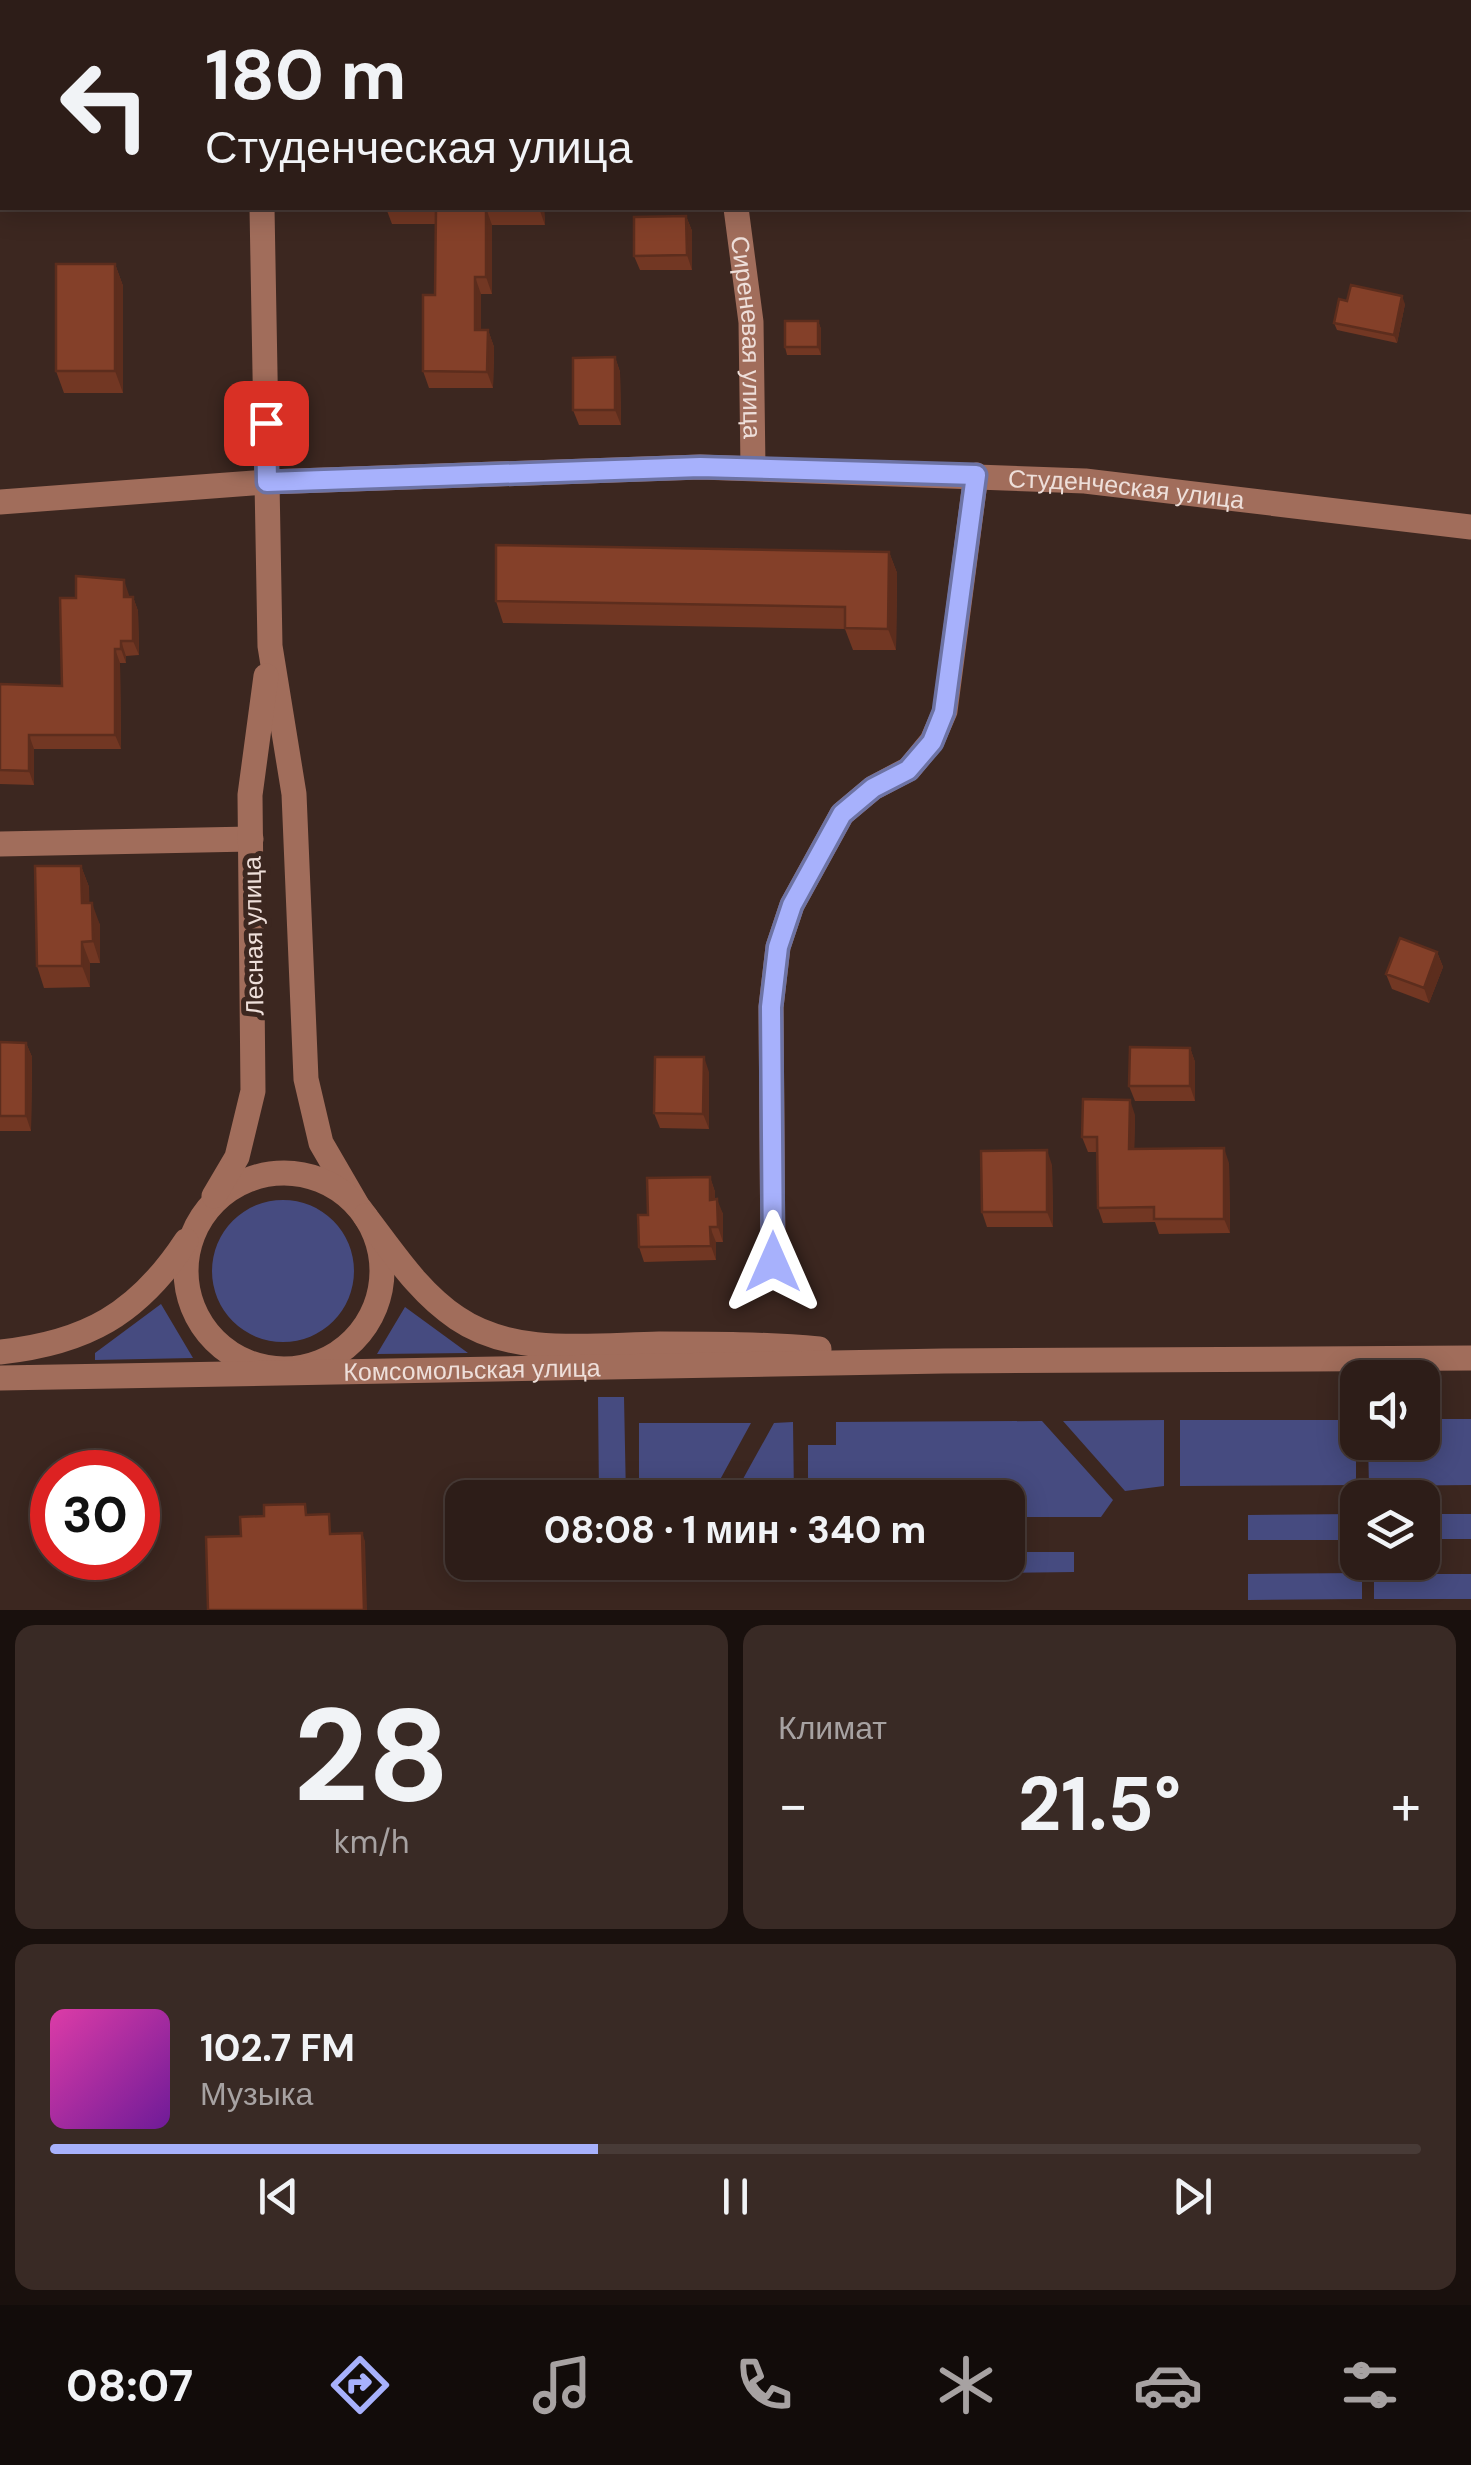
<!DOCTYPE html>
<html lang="ru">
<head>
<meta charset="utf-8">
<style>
  :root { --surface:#2d1d18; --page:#392a25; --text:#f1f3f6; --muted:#a7a2a2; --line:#483b37; --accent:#a7b1fc }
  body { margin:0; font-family:"DM Sans",sans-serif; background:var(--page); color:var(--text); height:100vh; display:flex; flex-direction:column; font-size:38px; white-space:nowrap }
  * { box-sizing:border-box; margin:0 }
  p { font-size:32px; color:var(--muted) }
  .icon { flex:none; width:55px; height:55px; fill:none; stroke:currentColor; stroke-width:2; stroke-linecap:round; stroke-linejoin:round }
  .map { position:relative; height:1610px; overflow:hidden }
  .drawer { display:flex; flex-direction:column; gap:15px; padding:15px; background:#19100d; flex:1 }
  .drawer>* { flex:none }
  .banner { position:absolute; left:0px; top:0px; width:1472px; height:210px; box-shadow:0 5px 25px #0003,0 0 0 2px var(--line); background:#2d1d18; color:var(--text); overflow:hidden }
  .tools { position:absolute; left:1340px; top:1360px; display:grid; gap:20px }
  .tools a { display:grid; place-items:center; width:100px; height:100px; border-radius:20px; background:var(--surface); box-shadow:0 5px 25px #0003,0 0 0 2px var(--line); font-size:50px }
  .speed { position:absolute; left:30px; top:1450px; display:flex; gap:20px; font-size:50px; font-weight:700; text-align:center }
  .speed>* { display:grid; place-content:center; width:130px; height:130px; border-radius:50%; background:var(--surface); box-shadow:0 5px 25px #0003,0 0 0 2px var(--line); line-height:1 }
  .speed .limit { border:15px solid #d22; background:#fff; color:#111 }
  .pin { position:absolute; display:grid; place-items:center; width:85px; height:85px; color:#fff; margin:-42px; border-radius:20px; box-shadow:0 5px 15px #0006 }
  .me { position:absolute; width:110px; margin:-55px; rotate:0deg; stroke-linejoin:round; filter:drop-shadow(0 0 8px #0008) }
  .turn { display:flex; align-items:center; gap:35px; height:210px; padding:0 40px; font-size:45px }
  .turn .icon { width:130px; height:130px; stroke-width:2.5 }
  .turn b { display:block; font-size:70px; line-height:85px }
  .big { font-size:75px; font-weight:700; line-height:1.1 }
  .drawer .widget { flex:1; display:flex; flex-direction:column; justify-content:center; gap:15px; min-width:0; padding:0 35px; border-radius:20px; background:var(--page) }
  .drawer .dial { align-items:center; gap:0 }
  .dial b { font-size:130px; line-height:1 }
  .song { display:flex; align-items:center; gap:30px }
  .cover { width:120px; height:120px; border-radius:15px; background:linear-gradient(135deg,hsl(320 70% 55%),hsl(280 70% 35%)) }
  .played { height:10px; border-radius:5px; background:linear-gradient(90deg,var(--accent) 40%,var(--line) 40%) }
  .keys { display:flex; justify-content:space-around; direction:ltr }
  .heat { display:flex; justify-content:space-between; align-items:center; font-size:55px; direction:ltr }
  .drawer .tiles { flex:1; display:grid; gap:15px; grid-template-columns:1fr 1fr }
  .widget:last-child { grid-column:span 2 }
  .trip { position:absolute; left:445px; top:1480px; width:580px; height:100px; border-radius:20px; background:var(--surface); box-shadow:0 5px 25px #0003,0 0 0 2px var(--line); font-weight:700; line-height:100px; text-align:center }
  .menu { display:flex; height:160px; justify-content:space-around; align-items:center; background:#120c0a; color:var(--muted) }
  .menu .icon { width:70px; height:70px }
  .menu .on { color:var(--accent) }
  .menu b { font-size:45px; color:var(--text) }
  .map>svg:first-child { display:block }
</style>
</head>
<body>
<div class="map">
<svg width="1471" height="1610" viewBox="0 0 1471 1610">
  <rect width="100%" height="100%" fill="#3c2720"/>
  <!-- green -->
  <path fill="#464b80" d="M212 1271a71 71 0 1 1 142 0a71 71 0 1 1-142 0Z
    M 161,1304 L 193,1358 L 95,1360 L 95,1353 Z
    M 405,1307 L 468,1353 L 377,1354 Z
    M 598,1397 L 624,1397 L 626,1497 L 599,1497 Z
    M 1423,1419 L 1471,1419 L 1471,1485 L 1369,1486 L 1368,1443 L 1422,1442 Z
    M 1164,1420 L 1164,1486 L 1125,1491 L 1063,1421 Z
    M 1180,1420 L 1356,1420 L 1356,1485 L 1180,1486 Z
    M 1042,1421 L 1113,1500 L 1101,1517 L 1008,1517 L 1008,1498 L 808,1497 L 808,1445 L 836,1445 L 836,1422 Z
    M 793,1422 L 794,1497 L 733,1497 L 774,1423 Z
    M 639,1423 L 751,1423 L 710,1498 L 639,1497 Z
    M 1357,1514 L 1357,1540 L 1248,1540 L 1248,1515 Z
    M 1423,1514 L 1471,1514 L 1471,1539 L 1423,1539 Z
    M 1008,1552 L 1074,1552 L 1074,1572 L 896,1574 L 887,1563 L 1008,1562 Z
    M 1362,1573 L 1362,1599 L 1248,1600 L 1248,1574 Z
    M 1374,1574 L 1471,1574 L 1471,1599 L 1374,1599 Z"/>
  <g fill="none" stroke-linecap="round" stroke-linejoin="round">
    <!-- minor -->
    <g stroke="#a16d5b" stroke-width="25">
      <path d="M 258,0 L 258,2"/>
      <path d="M 732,2 L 732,0"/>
      <path d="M 262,208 L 270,646 L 294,794 L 306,1079 L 321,1143 L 357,1205"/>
      <path id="s1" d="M 736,208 L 751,322 L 753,468"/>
      <path id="s2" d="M 0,502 L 267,482 L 700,467 L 1085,481 L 1471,527"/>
      <path d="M 0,844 L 251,839"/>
      <circle cx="284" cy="1271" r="98"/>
      <path d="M 214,1196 L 237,1157 L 253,1091 L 250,795 L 266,676"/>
      <path d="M 365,1216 C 393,1252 418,1292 457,1318 C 514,1357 593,1345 659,1344 C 713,1344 766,1344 819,1349"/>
      <path d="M 773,1262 L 771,1007 L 778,947 L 792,905 L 842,814 L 873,788 L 909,769 L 932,741 L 945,711 L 976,475"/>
      <path d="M 0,1352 C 86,1343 138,1314 186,1241"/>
      <path id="s3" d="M 0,1378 L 944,1361 L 1471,1358"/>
    </g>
  </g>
  <!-- wall -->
  <path fill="#723723" d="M 0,63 L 2,63 L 2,131 L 0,131 Z
    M 386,208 L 544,208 L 545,225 L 492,225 L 492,294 L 481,294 L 481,330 L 488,330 L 494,347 L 493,388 L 429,388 L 423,371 L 435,295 L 436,224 L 392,224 Z
    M 686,216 L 692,231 L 692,270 L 640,270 L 634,256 Z
    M 115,264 L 123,286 L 123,393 L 64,393 L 56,371 Z
    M 1405,304 L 1397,343 L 1337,330 L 1334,323 Z
    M 818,321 L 821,329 L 821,355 L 787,355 L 785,347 Z
    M 615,357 L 620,372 L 621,425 L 579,425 L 573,410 Z
    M 889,552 L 897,573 L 896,650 L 853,650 L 845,629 L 503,623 L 496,601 Z
    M 129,595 L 129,597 L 133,597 L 138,611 L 139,655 L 126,656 L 126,663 L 120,663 L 121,749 L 34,749 L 34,785 L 0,784 L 0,684 L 62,686 Z
    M 81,866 L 89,887 L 89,903 L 100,925 L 100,963 L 90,963 L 90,987 L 44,988 L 37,966 Z
    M 1437,952 L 1443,967 L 1429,1003 L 1392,989 L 1386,974 Z
    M 0,1042 L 26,1043 L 32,1057 L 31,1131 L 0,1131 Z
    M 1190,1048 L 1195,1062 L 1195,1101 L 1135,1101 L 1129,1086 Z
    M 709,1072 L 709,1129 L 660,1128 L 654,1113 Z
    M 1135,1115 L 1134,1149 L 1229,1163 L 1230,1233 L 1159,1234 L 1155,1222 L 1103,1223 L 1098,1208 L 1097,1152 L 1088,1152 L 1082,1137 Z
    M 1052,1165 L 1053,1227 L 987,1227 L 982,1212 Z
    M 710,1177 L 715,1192 L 715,1199 L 723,1214 L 723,1242 L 716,1242 L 716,1260 L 644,1262 L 639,1247 L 648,1215 Z"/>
  <!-- shaded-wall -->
  <path fill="#5c2d1d" d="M 486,208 L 492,225 L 492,294 L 486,277 Z
    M 539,208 L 544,208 L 545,225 Z
    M 686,216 L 692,231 L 692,270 L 687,255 Z
    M 115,264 L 123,286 L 123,393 L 115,371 Z
    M 475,277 L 481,294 L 481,347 L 475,330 Z
    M 1402,296 L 1405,304 L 1397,343 L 1394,335 Z
    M 818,321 L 821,329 L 821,355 L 818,347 Z
    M 488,330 L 494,347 L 493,388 L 487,372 Z
    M 615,357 L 620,372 L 621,425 L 615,410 Z
    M 889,552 L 897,573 L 896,650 L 888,629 Z
    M 124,580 L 129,595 L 129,611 L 124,597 Z
    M 133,597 L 138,611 L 139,655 L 133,641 Z
    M 121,641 L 126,656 L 126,663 L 121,649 Z
    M 115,649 L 120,663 L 121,749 L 115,735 Z
    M 29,735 L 34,749 L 34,785 L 29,771 Z
    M 81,866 L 89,887 L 90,925 L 82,903 Z
    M 92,903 L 100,925 L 100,963 L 93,941 Z
    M 82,942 L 90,963 L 90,987 L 82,966 Z
    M 1437,952 L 1443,967 L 1429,1003 L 1424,988 Z
    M 26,1043 L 32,1057 L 31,1131 L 26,1116 Z
    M 1190,1048 L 1195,1062 L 1195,1101 L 1190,1086 Z
    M 704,1057 L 709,1072 L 709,1129 L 703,1114 Z
    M 1130,1100 L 1135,1115 L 1134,1164 L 1129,1149 Z
    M 1224,1148 L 1229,1163 L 1230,1233 L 1224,1219 Z
    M 1047,1150 L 1052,1165 L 1053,1227 L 1047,1212 Z
    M 710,1177 L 715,1192 L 715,1214 L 710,1200 Z
    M 717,1199 L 723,1214 L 723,1242 L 718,1227 Z
    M 710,1227 L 716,1242 L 716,1260 L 711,1246 Z
    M 362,1533 L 365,1541 L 367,1610 L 364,1610 Z"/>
  <!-- building -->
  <path fill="#844029" stroke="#5c2d1d" stroke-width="2.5" d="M 47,0 L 102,0 L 102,2 L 47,2 Z
    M 387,0 L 457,0 L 457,2 L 387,2 Z
    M 1145,0 L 1209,0 L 1208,2 L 1145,2 Z
    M 0,63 L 2,63 L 0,116 Z
    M 436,208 L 539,208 L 486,208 L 486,277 L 475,277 L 475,330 L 488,330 L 487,372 L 423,371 L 423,295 L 435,295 Z
    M 686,216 L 687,255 L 634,256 L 634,217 Z
    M 56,264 L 115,264 L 115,371 L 56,371 Z
    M 1351,285 L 1402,296 L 1394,335 L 1334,323 L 1339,299 L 1347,301 Z
    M 785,321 L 818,321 L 818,347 L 785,347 Z
    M 615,357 L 615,410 L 573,410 L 573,358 Z
    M 496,545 L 889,552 L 888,629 L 845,628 L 845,607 L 496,601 Z
    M 76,576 L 124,580 L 124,597 L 133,597 L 133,641 L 121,641 L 121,649 L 115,649 L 115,735 L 29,735 L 29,771 L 0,770 L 0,684 L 62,686 L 60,598 L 76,598 Z
    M 35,866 L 81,866 L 82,903 L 92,903 L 93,941 L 82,942 L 82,966 L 37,966 Z
    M 1400,938 L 1437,952 L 1424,988 L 1386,974 Z
    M 0,1042 L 26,1043 L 26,1116 L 0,1116 Z
    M 1130,1047 L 1190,1048 L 1190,1086 L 1129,1086 Z
    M 655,1057 L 704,1057 L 703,1114 L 654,1113 Z
    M 1083,1099 L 1130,1100 L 1129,1149 L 1224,1148 L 1224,1219 L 1154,1219 L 1154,1207 L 1098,1208 L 1097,1137 L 1082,1137 Z
    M 1047,1150 L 1047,1212 L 982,1212 L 981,1151 Z
    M 710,1177 L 710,1200 L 717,1199 L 718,1227 L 710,1227 L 711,1246 L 639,1247 L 638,1215 L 648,1215 L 647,1178 Z
    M 305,1504 L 306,1515 L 329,1514 L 330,1534 L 362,1533 L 364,1610 L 208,1610 L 206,1537 L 241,1536 L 240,1517 L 264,1516 L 264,1505 Z"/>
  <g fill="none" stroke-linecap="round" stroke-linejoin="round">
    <!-- route casing -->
    <g stroke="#6d73a4" stroke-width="25">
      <path id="route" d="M 266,423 L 267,482 L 700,467 L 976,475 L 944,712 L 932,742 L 908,770 L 873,788 L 842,814 L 792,905 L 778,947 L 771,1007 L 773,1262"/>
    </g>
    <!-- route -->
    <use href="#route" stroke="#a7b1fc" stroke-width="18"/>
  </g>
  <g text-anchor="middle" stroke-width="10" stroke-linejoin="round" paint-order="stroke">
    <!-- street labels -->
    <g font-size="25" fill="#eedfda" stroke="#3c2720">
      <text dy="9" stroke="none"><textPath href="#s1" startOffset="130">Сиреневая улица</textPath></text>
      <text dy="9" stroke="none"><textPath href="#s2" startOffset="1128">Студенческая улица</textPath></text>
      <text transform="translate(253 936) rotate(-91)" y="9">Лесная улица</text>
      <text dy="9" stroke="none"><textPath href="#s3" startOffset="472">Комсомольская улица</textPath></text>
    </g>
  </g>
</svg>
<div class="tools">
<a><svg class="icon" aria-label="sound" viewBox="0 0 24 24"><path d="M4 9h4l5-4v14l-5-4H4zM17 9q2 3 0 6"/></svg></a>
<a><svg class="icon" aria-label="layers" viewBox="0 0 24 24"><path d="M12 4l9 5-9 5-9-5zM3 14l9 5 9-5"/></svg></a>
</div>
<div class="speed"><div class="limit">30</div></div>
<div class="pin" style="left:266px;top:423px;background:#d93025"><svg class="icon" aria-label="arrive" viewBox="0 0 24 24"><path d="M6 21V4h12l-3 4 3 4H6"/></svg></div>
<svg class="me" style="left:773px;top:1262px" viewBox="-20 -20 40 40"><path d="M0-17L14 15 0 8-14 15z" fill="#a7b1fc" stroke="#fff" stroke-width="4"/></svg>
<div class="trip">08:08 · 1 мин · 340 m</div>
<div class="banner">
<div class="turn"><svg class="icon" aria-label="left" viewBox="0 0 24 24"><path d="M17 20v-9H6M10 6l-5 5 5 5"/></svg><div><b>180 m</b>Студенческая улица</div></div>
</div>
</div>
<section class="drawer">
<div class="tiles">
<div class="widget dial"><b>28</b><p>km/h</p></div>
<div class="widget"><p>Климат</p>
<div class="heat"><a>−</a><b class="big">21.5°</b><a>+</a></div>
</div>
<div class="widget">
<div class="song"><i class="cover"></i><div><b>102.7 FM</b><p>Музыка</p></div></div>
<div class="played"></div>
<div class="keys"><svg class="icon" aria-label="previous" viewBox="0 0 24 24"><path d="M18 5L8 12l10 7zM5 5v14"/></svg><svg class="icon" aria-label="pause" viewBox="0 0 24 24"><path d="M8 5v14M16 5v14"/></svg><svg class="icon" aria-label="next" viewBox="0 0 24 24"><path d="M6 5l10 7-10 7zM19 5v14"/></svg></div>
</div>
</div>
</section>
<nav class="menu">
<b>08:07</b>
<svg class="icon on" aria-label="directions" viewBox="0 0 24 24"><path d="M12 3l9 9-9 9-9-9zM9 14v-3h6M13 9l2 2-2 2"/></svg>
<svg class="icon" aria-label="music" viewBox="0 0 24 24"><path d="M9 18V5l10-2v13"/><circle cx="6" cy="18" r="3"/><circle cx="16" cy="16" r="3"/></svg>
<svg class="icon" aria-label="phone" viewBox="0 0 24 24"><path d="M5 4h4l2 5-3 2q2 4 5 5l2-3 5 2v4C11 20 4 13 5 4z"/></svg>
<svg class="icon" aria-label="climate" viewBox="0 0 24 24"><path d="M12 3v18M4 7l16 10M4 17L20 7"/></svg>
<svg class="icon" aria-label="car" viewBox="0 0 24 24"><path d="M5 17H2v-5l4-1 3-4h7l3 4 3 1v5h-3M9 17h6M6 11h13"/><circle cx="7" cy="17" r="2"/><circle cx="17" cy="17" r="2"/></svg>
<svg class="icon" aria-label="filters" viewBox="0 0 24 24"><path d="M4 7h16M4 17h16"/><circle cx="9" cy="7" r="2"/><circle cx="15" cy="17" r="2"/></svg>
</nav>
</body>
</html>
